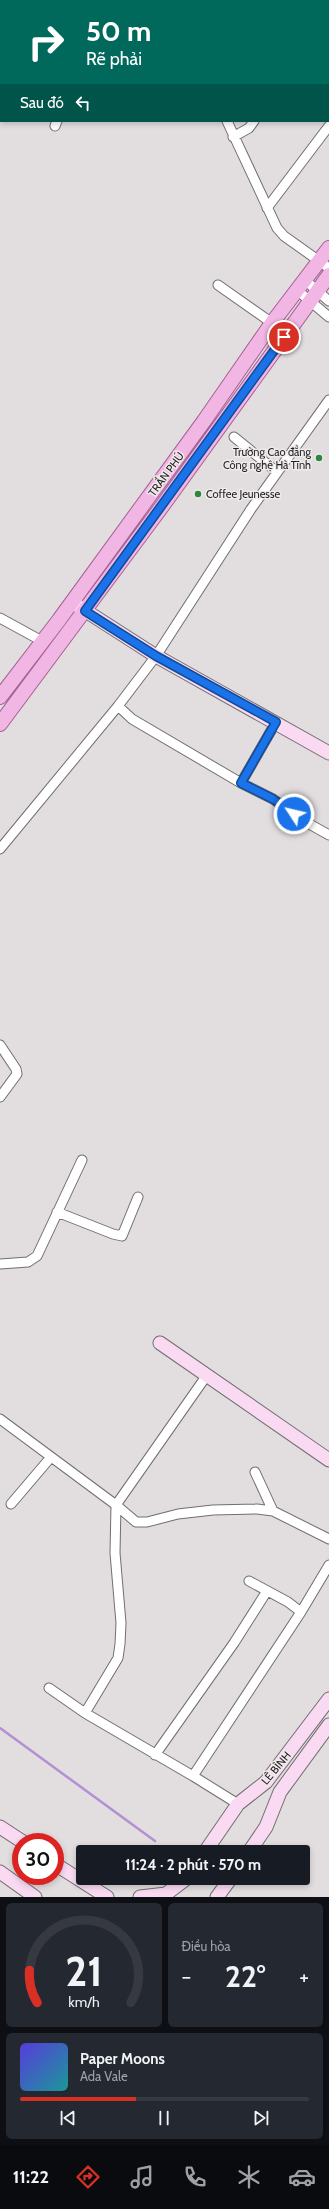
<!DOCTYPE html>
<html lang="vi">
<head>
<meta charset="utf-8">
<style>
  :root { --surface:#171b24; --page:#242831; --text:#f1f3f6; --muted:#9ea1a6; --line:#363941; --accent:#d93025 }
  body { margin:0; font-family:Cabin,sans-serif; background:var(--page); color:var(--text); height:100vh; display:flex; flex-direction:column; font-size:15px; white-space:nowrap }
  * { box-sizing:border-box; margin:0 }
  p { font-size:13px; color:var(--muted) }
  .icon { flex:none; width:22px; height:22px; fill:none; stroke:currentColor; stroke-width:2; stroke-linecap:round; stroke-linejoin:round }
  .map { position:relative; height:1897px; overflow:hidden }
  .side { display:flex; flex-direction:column; gap:6px; padding:6px; background:#0d0f14; flex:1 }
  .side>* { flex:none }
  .hud { position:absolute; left:0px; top:0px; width:329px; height:122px; box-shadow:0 2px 6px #0003; background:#00695c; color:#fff; overflow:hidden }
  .speed { position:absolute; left:12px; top:1833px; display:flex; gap:8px; font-size:20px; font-weight:700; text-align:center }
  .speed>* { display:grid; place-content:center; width:52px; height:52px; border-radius:50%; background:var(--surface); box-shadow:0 2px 6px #0003; line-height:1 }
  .speed .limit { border:6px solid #d22; background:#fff; color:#111 }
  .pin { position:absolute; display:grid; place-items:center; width:34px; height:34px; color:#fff; margin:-17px; border:2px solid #fff; border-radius:50%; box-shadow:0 1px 4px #0007 }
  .me { position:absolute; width:44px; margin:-22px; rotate:305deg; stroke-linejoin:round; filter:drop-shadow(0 0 3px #0008) }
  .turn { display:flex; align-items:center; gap:14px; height:84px; padding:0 20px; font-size:18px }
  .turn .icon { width:52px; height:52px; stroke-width:2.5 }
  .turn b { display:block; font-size:28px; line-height:34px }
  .then { display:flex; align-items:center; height:38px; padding:0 20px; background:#0003; gap:8px; font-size:15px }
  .big { font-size:30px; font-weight:700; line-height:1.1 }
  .side .card { flex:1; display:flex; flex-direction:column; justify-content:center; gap:6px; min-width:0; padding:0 14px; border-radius:6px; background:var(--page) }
  .side .dial { align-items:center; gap:0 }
  .dial svg { height:104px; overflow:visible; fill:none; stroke:var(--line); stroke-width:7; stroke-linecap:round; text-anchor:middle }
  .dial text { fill:var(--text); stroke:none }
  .song { display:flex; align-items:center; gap:12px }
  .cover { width:48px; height:48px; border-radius:6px; background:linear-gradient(135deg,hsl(250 70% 55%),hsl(180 70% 35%)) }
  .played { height:4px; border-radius:2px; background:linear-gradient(90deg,var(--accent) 40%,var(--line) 40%) }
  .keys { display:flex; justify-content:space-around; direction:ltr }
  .heat { display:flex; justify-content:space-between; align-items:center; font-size:22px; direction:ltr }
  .side .tiles { flex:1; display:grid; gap:6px; grid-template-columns:1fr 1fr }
  .card:last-child { grid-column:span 2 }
  .trip { position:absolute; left:76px; top:1845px; width:234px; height:40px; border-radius:4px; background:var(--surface); box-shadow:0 2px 6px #0003; font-weight:700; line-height:40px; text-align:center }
  .tab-bar { display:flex; height:64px; justify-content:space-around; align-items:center; background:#090b0e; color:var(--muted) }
  .tab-bar .icon { width:28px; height:28px }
  .tab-bar .active { color:var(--accent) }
  .tab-bar b { font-size:18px; color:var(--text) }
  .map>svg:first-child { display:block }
</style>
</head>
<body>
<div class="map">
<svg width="329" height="1897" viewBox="0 0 329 1897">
  <rect width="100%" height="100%" fill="#e2ddde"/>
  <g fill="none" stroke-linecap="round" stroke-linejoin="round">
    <!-- stream -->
    <path stroke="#b390d3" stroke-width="2.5" d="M 0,1728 L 155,1841"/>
    <!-- street casing -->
    <g stroke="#726e6f" stroke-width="11">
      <path id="street" d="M 32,0 L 32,1
        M 170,0 L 172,1
        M 291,0 L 292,1
        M 185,1 L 186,0
        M 268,1 L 269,0
        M 328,26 L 329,24
        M 0,112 L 1,112
        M 227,121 L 277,228 L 284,236 L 329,268
        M 55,126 L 57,121
        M 233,137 L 249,128 L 254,121
        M 267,208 L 329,126
        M 305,280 L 329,301
        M 218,285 L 272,323
        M 297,290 L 329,317
        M 234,437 L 277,472
        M 0,618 L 42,641
        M 118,706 L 132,719 L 241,783 L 273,799 L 304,821 L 329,835
        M 241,783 L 276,722
        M 0,849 L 118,706 L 156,656 L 251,509 L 329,400
        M 0,1045 L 16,1069 L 17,1074 L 0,1097
        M 57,1212 L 113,1234 L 122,1236 L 138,1197
        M 0,1264 L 28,1262 L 37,1256 L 82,1160
        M 207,1375 L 116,1505 L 136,1522 L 147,1522 L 178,1514 L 213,1510 L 257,1509 L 273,1511 L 329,1539
        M 0,1419 L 116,1505 L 115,1553 L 121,1623 L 120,1644 L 118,1658 L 85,1713
        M 255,1472 L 273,1511
        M 11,1504 L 51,1457
        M 249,1581 L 288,1602 L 301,1612
        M 49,1688 L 85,1713 L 193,1776
        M 155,1755 L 234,1643 L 267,1591
        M 238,1804 L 193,1776 L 301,1612 L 329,1565"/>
    </g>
    <!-- secondary casing -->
    <g stroke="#726e6f" stroke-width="15">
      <path id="secondary" d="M 75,604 L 156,656 L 329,753
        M 160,1343 L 329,1460
        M 0,1827 L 23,1842
        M 205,1852 L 238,1804 L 266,1782 L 329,1699
        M 249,1852 L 266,1827 L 280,1792 L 329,1725
        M 55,1864 L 107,1897
        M 0,1872 L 35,1897
        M 140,1897 L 166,1894 L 187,1878
        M 217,1897 L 231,1878"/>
    </g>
    <!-- primary casing -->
    <g stroke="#a36193" stroke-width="16">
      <path id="primary" d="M 0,697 L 59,620 L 204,421 L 272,323 L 329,248
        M 0,724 L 163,505 L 329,275"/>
    </g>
    <!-- street -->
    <use href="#street" stroke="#fff" stroke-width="9"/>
    <!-- secondary -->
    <use href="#secondary" stroke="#f9daf2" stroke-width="13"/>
    <!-- primary -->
    <use href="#primary" stroke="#f2b6e4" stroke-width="14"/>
  </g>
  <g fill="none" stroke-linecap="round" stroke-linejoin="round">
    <!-- route casing -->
    <g stroke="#114b97" stroke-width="10">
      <path id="route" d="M 284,337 L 85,611 L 156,656 L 276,722 L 241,783 L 273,799 L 294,814"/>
    </g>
    <!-- route -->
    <use href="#route" stroke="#1a73e8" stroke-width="7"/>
  </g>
  <!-- markers -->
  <g fill="#2d8839" stroke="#efeaeb" stroke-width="1.5">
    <circle cx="319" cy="458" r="4"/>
    <circle cx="198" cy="494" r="4"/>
  </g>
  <g text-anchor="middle" stroke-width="3" stroke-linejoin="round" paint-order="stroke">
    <!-- poi labels -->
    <g font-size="11" fill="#1f1e1e" stroke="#efeaeb" text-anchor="end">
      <text x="311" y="456">Trường Cao đẳng<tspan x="311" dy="13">Công nghệ Hà Tĩnh</tspan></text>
      <text x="206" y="498" text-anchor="start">Coffee Jeunesse</text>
    </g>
    <!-- street labels -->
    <g font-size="11" fill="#1f1e1e" stroke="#efeaeb">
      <text transform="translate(166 474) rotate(-54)" y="4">TRẦN PHÚ</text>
      <text transform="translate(276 1768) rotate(-50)" y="4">LÊ BÌNH</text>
    </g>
  </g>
</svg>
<div class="speed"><div class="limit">30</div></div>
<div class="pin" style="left:284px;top:337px;background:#d93025"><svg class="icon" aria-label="arrive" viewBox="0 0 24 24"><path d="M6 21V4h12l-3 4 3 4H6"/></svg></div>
<svg class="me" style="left:294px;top:814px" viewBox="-20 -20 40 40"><circle r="17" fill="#1a73e8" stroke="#fff" stroke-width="3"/><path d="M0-11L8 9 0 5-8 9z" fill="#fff"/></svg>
<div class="trip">11:24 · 2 phút · 570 m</div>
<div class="hud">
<div class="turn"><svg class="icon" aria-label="right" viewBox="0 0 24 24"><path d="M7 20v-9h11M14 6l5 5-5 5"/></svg><div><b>50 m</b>Rẽ phải</div></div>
<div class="then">Sau đó<svg class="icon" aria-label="left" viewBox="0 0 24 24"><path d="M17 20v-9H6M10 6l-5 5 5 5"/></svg></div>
</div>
</div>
<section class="side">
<div class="tiles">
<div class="card dial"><svg viewBox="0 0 100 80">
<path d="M14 69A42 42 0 1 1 86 69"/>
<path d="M14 69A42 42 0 0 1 8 44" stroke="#d93025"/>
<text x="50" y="56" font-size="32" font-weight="700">21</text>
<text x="50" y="72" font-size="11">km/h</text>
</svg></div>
<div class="card"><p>Điều hòa</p>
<div class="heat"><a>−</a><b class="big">22°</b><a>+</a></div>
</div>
<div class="card">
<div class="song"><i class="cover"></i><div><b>Paper Moons</b><p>Ada Vale</p></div></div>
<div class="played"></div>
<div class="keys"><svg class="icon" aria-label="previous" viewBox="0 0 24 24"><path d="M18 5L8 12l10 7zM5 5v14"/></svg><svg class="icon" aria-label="pause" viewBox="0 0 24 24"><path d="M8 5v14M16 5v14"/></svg><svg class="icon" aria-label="next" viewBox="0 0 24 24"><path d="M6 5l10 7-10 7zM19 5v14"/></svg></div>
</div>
</div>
</section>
<nav class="tab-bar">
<b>11:22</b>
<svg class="icon active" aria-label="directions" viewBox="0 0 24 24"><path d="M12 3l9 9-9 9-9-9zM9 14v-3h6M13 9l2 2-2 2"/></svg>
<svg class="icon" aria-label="music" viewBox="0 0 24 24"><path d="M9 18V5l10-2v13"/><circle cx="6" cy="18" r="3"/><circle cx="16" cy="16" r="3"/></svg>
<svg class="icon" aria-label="phone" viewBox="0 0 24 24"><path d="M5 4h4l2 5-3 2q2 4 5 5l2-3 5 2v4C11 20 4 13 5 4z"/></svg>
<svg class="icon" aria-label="climate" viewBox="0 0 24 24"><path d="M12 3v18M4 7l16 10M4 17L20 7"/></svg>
<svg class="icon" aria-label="car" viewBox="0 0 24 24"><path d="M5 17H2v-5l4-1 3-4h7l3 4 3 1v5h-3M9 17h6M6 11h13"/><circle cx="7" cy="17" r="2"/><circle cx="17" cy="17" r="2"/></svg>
</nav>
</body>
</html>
